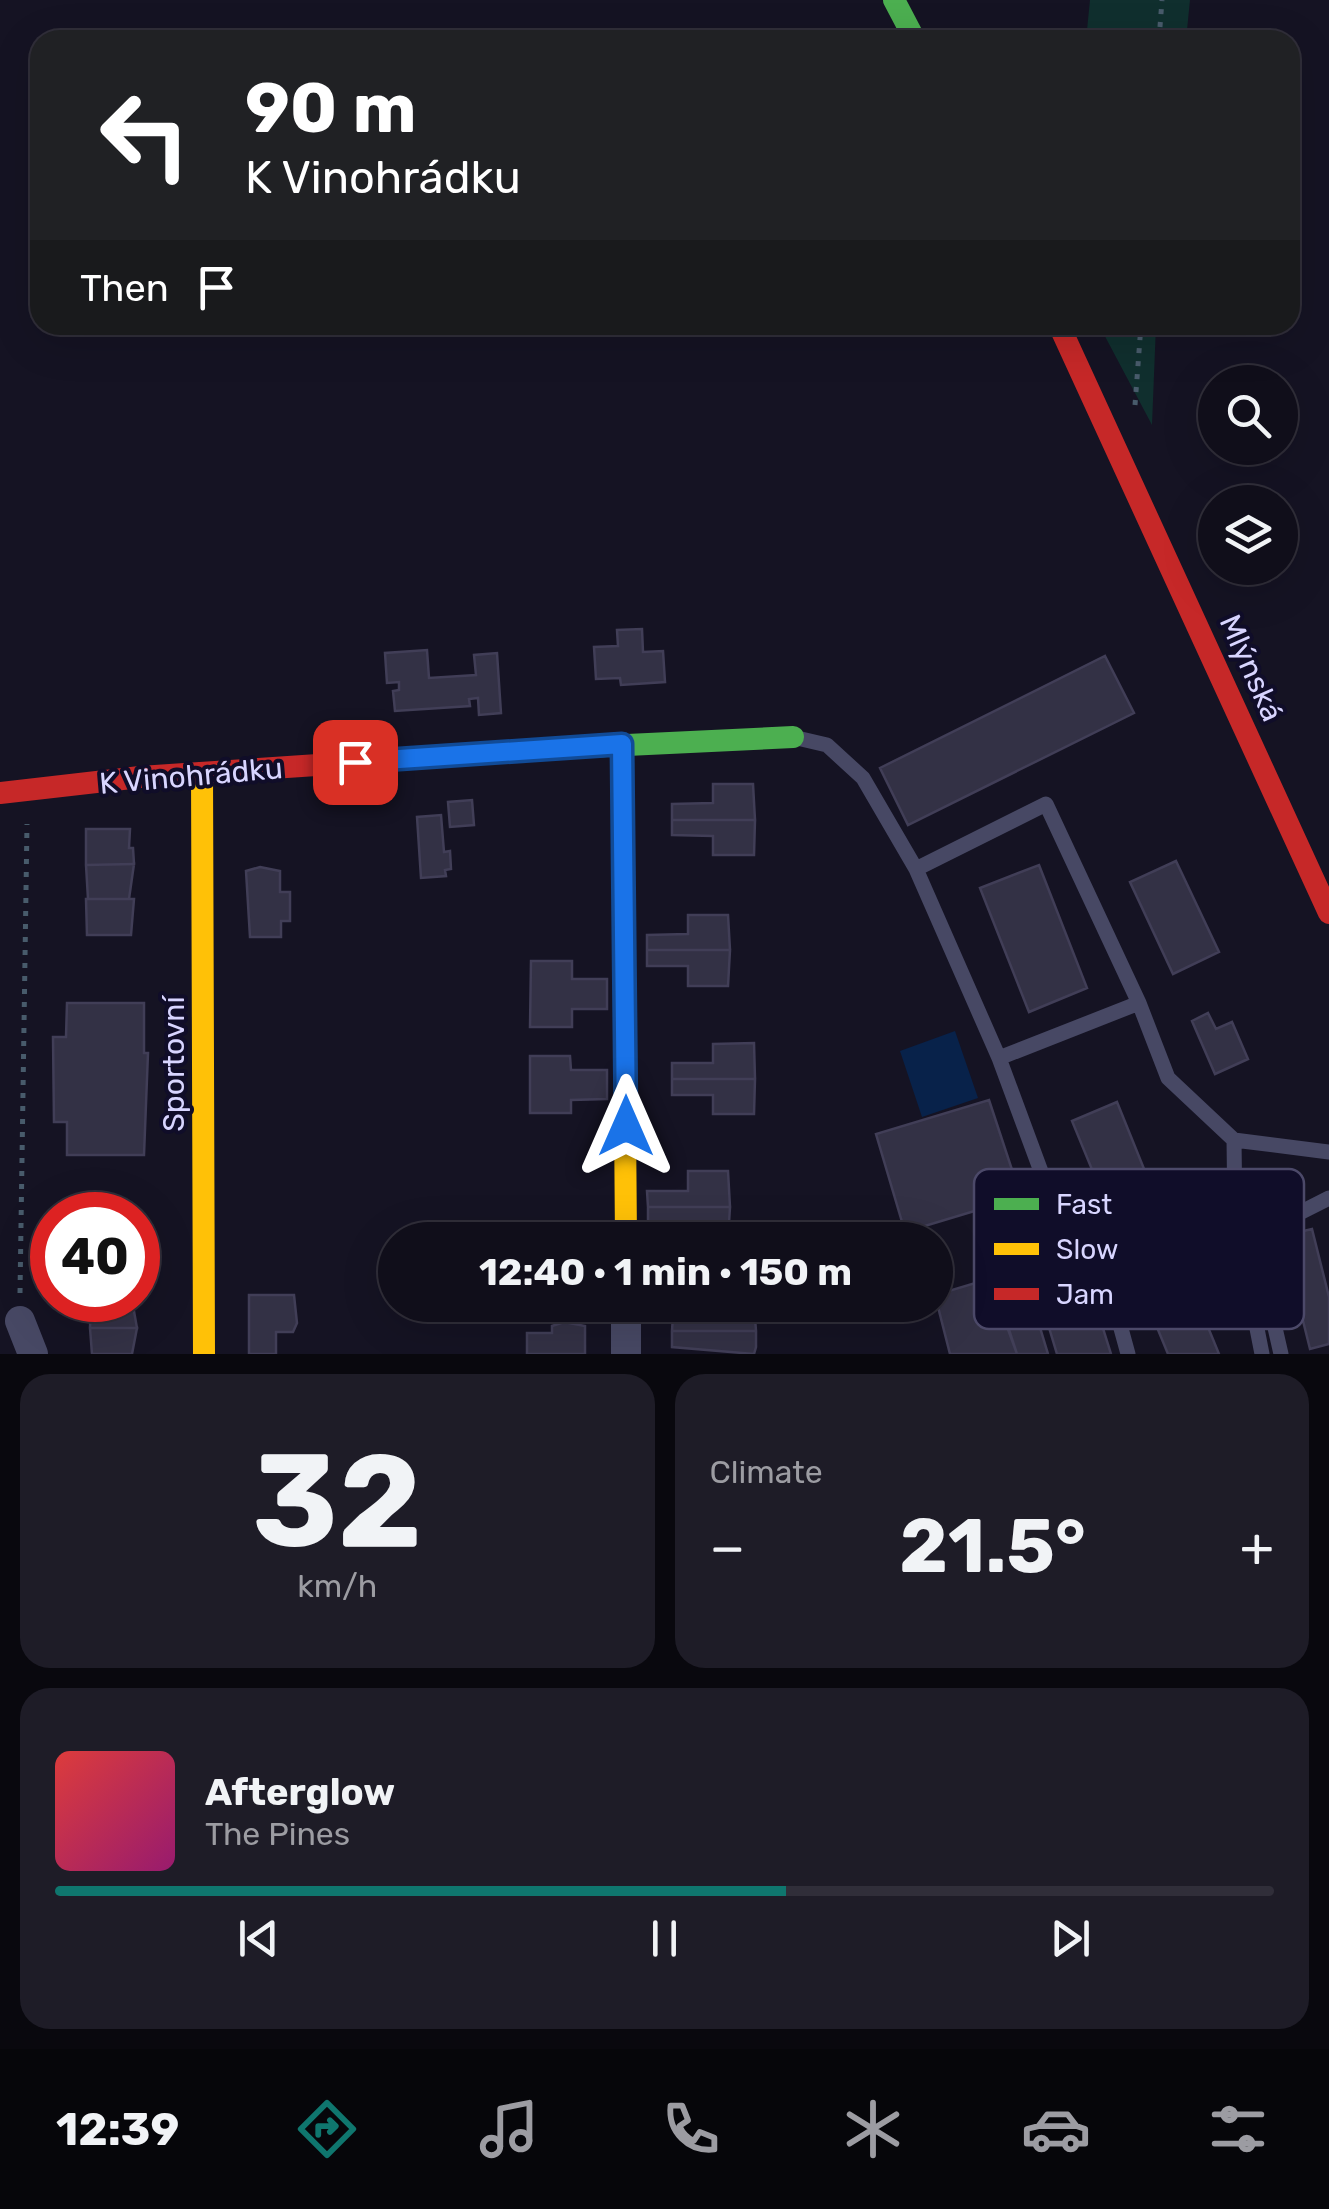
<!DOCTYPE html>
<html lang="en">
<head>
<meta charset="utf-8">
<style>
  :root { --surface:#100e1a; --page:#1e1c27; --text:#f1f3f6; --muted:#9c9ca2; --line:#302e39; --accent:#0f766e }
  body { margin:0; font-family:Rubik,sans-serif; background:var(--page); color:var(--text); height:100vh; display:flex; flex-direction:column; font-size:38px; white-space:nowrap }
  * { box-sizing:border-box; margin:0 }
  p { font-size:32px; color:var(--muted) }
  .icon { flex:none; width:55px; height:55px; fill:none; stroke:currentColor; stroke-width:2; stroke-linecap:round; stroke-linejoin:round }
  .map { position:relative; height:1354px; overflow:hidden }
  .drawer { display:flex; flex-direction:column; gap:20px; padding:20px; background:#09080e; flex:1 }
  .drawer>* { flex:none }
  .top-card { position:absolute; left:30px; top:30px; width:1270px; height:305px; border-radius:30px; box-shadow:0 10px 40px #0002,0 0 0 2px var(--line); background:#202124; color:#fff; overflow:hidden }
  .fabs { position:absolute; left:1198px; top:365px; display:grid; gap:20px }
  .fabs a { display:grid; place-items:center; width:100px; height:100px; border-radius:50%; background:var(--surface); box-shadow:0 10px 40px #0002,0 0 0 2px var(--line); font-size:50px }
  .speed { position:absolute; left:30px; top:1192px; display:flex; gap:20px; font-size:50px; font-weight:700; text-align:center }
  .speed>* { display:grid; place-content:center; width:130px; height:130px; border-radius:50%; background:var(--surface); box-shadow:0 10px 40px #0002,0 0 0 2px var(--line); line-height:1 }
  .speed .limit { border:15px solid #d22; background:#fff; color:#111 }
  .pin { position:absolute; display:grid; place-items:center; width:85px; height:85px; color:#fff; margin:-42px; border-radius:20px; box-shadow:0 5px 15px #0006 }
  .me { position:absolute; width:110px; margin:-55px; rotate:0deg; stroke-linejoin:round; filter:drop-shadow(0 0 8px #0008) }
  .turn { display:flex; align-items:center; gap:35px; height:210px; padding:0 50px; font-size:45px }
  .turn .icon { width:130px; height:130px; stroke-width:2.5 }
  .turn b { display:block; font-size:70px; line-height:85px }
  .then { display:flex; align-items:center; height:95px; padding:0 50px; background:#0003; gap:20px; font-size:38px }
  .big { font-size:75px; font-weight:700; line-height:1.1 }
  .drawer .card { flex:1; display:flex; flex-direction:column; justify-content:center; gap:15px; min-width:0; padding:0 35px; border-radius:30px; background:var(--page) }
  .drawer .dial { align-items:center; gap:0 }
  .dial b { font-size:130px; line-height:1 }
  .song { display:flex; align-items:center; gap:30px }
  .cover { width:120px; height:120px; border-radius:15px; background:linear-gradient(135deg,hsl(0 70% 55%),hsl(320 70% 35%)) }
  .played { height:10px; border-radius:5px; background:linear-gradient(90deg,var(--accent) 60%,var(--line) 60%) }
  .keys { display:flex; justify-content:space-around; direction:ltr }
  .heat { display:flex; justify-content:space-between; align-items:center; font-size:55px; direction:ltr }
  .drawer .tiles { flex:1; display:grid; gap:20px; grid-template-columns:1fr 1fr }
  .card:last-child { grid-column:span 2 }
  .trip { position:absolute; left:378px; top:1222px; width:575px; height:100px; border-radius:50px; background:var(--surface); box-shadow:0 10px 40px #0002,0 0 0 2px var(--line); font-weight:700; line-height:100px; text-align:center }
  .tab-bar { display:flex; height:160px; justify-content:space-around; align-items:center; background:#06060a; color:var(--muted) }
  .tab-bar .icon { width:70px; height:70px }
  .tab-bar .selected { color:var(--accent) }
  .tab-bar b { font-size:45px; color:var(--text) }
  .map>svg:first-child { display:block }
</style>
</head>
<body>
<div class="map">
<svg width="1329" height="1354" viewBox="0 0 1329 1354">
  <rect width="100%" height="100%" fill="#151323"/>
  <!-- green -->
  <path fill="#102f2e" d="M 1090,0 L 1190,0 L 1186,40 L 1086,40 Z
    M 1099,325 L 1156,325 L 1152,425 Z"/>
  <!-- water -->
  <path fill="#08224a" d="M 955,1031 L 978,1098 L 922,1117 L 900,1051 Z"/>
  <!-- building -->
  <path fill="#333145" stroke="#413e57" stroke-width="2.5" d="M 642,629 L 643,652 L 663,651 L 665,682 L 621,685 L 620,678 L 596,679 L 594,647 L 618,646 L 617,630 Z
    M 427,650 L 429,678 L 476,675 L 474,655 L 497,653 L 501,713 L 479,715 L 478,698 L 469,699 L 470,706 L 395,711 L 393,691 L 399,690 L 399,682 L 387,683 L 385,653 Z
    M 1105,656 L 1134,713 L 908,825 L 880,768 Z
    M 713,784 L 753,784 L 755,820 L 672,820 L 672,804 L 713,803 Z
    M 472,800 L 474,825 L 450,827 L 448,802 Z
    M 441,815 L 444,852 L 450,851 L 451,869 L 445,870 L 446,876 L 421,878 L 417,817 Z
    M 672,820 L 755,820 L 754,855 L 713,855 L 713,836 L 672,835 Z
    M 86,829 L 130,829 L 129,848 L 133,848 L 134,864 L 86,865 Z
    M 1176,861 L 1219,952 L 1173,974 L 1130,882 Z
    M 134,864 L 129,899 L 88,899 L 86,865 Z
    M 1039,865 L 1087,988 L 1029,1012 L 980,888 Z
    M 260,867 L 280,871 L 280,892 L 290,892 L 290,921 L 281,921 L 281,937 L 250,937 L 246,871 Z
    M 86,899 L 134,899 L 131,935 L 87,935 Z
    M 688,915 L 728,915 L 730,950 L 647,950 L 647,935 L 688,934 Z
    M 647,950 L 730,950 L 728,986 L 688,986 L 688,966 L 647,966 Z
    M 531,961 L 572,961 L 572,979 L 607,979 L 607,1009 L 572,1009 L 572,1027 L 530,1027 Z
    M 67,1003 L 144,1003 L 144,1053 L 148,1053 L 144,1155 L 67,1155 L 67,1122 L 54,1122 L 53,1037 L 66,1037 Z
    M 1208,1013 L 1216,1029 L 1232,1022 L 1248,1059 L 1215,1074 L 1192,1021 Z
    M 754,1043 L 755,1079 L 672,1079 L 672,1063 L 713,1063 L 713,1044 Z
    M 530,1056 L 570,1056 L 571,1070 L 607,1070 L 607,1099 L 571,1100 L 571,1113 L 530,1113 Z
    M 672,1079 L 755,1079 L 754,1114 L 713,1114 L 713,1095 L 672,1095 Z
    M 989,1100 L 1021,1197 L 905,1232 L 876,1134 Z
    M 1117,1102 L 1165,1221 L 1190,1211 L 1210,1261 L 1185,1271 L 1219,1354 L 1168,1354 L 1072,1121 Z
    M 688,1171 L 728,1171 L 730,1207 L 648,1207 L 647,1191 L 688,1191 Z
    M 648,1207 L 730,1207 L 728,1240 L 688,1240 L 688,1223 L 648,1223 Z
    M 1312,1229 L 1329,1297 L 1329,1344 L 1310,1349 L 1282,1236 Z
    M 1022,1268 L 1048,1354 L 1017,1354 L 999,1305 L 992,1278 Z
    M 1076,1268 L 1083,1292 L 1091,1290 L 1111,1354 L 1057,1354 L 1035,1281 Z
    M 992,1278 L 1017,1354 L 950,1354 L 935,1295 Z
    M 249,1295 L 294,1295 L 297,1323 L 293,1332 L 276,1332 L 276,1354 L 249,1354 Z
    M 91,1300 L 132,1300 L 137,1328 L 90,1328 Z
    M 713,1305 L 754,1305 L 756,1331 L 672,1331 L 673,1315 L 713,1315 Z
    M 564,1322 L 585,1326 L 585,1354 L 527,1354 L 527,1333 L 552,1333 L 552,1326 Z
    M 90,1328 L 137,1328 L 132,1354 L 92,1354 Z
    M 672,1331 L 756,1331 L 756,1347 L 754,1354 L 672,1347 Z"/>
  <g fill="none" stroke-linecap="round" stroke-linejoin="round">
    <!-- path -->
    <path stroke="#485b6b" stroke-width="5" stroke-dasharray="5 8" stroke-linecap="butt" d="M 1159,40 L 1162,0
      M 1135,405 L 1141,325
      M 20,1293 L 27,824"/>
    <!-- lane -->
    <path stroke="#474864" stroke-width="15" d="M 797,738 L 827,745 L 863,778 L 916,869 L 999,1058 L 1059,1220 L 1108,1281 L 1128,1354
      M 916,869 L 1046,804 L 1139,1003 L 1168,1078 L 1234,1140 L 1329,1152
      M 999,1058 L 1139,1003
      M 1234,1140 L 1235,1217 L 1262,1354
      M 1281,1354 L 1257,1249 L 1260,1233 L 1329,1198"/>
    <!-- street -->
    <path stroke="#474864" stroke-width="30" d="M 626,1305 L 626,1354
      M 20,1321 L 33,1354"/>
    <!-- fast -->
    <path stroke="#4caf50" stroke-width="22" d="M 894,0 L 915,40
      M 585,747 L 793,737"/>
    <!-- slow -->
    <path stroke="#ffc107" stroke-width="22" d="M 622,744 L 626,1240
      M 202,773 L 204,1354"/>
    <!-- jam -->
    <path stroke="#c62828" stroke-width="22" d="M 1059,325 L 1329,913
      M 0,793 L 140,777 L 585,747"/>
  </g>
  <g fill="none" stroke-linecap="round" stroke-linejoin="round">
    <!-- route casing -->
    <g stroke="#114b97" stroke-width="25">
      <path id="route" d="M 355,762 L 622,744 L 626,1126"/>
    </g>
    <!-- route -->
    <use href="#route" stroke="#1a73e8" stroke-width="18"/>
  </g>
  <g text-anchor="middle" stroke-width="8" stroke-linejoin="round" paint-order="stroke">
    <!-- street labels -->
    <g font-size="30" fill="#d8d5ff" stroke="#100d29">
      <text transform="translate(1251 668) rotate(66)" y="10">Mlýnská</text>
      <text transform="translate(191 776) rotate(-5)" y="10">K Vinohrádku</text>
      <text transform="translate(174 1064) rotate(-90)" y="10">Sportovní</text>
    </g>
  </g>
  <!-- legend -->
  <rect x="974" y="1169" width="330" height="160" rx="15" fill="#100d29" stroke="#4c4969" stroke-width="2.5"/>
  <rect x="994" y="1198" width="45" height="12" fill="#4caf50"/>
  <rect x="994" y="1243" width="45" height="12" fill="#ffc107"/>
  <rect x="994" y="1288" width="45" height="12" fill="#c62828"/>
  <g font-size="28" fill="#d8d5ff">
    <text x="1056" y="1214">Fast</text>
    <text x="1056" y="1259">Slow</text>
    <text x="1056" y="1304">Jam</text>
  </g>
</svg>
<div class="fabs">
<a><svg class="icon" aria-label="search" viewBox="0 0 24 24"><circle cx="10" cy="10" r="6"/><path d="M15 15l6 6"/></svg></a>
<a><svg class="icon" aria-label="layers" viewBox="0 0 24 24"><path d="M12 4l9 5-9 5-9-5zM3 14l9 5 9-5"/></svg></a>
</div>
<div class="speed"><div class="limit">40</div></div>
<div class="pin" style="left:355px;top:762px;background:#d93025"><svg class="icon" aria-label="arrive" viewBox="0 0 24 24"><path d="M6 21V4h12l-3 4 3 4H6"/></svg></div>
<svg class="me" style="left:626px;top:1126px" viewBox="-20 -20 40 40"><path d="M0-17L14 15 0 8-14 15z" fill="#1a73e8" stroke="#fff" stroke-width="4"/></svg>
<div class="trip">12:40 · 1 min · 150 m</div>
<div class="top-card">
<div class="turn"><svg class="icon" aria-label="left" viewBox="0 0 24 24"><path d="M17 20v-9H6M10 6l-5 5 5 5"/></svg><div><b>90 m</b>K Vinohrádku</div></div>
<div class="then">Then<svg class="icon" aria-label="arrive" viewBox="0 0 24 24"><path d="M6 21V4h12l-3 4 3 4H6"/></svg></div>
</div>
</div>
<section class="drawer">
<div class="tiles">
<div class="card dial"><b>32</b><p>km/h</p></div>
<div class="card"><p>Climate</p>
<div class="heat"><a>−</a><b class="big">21.5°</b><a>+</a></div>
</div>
<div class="card">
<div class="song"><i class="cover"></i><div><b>Afterglow</b><p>The Pines</p></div></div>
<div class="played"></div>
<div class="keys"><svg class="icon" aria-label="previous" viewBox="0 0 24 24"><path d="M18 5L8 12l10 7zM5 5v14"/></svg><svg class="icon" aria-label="pause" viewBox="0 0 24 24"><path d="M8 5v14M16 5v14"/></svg><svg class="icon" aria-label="next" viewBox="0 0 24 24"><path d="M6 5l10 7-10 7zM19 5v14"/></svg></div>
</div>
</div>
</section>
<nav class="tab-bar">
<b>12:39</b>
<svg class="icon selected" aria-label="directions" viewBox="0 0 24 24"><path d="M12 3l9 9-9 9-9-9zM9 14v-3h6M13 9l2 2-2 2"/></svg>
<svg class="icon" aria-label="music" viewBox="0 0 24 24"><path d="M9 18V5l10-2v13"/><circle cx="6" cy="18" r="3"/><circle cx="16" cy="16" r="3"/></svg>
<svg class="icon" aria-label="phone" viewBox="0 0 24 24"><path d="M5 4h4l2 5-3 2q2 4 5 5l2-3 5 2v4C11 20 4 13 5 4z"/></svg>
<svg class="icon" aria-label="climate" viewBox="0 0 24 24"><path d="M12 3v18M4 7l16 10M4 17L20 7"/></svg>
<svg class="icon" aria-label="car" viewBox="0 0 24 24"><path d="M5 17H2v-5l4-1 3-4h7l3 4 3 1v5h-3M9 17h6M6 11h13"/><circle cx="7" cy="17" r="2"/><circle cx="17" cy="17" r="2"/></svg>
<svg class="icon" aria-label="filters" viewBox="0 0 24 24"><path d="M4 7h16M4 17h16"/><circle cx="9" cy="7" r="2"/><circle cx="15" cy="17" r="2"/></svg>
</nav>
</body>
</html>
